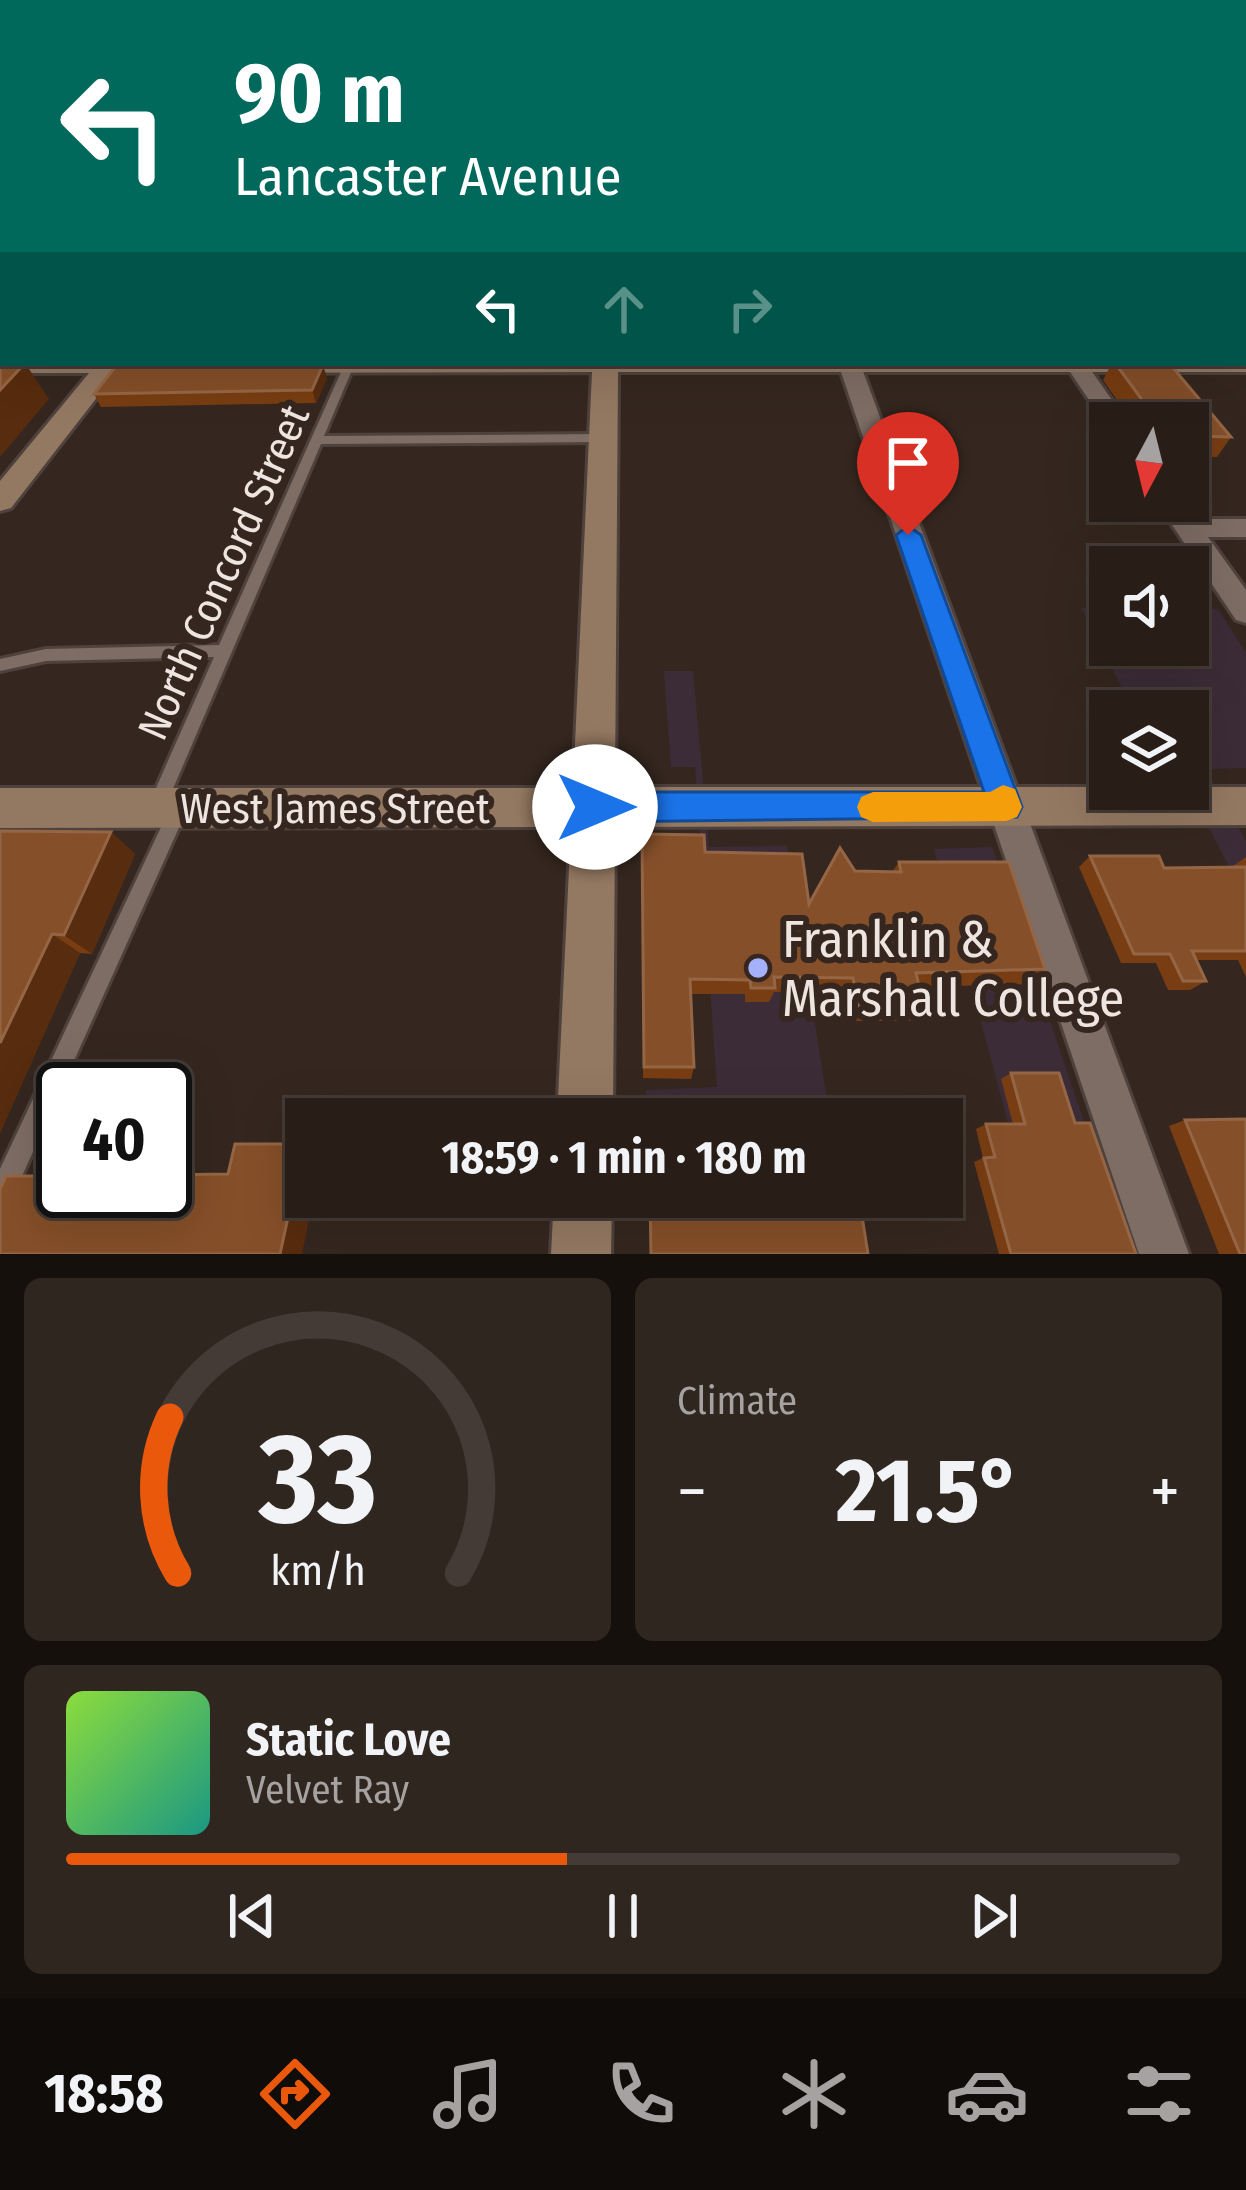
<!DOCTYPE html>
<html lang="en">
<head>
<meta charset="utf-8">
<style>
  :root { --surface:#281d17; --page:#302620; --text:#f1f3f6; --muted:#a5a2a1; --line:#443b36; --accent:#ea580c }
  body { margin:0; font-family:"Fira Sans Condensed",sans-serif; background:var(--page); color:var(--text); height:100vh; display:flex; flex-direction:column; font-size:45px; white-space:nowrap }
  * { box-sizing:border-box; margin:0 }
  p { font-size:39px; color:var(--muted) }
  .icon { flex:none; width:66px; height:66px; fill:none; stroke:currentColor; stroke-width:2; stroke-linecap:round; stroke-linejoin:round }
  .map { position:relative; height:1254px; overflow:hidden }
  .side { display:flex; flex-direction:column; gap:24px; padding:24px; background:#16100d; flex:1 }
  .side>* { flex:none }
  .banner { position:absolute; left:0px; top:0px; width:1248px; height:366px; box-shadow:0 12px 48px #0002,0 0 0 3px var(--line); background:#00695c; color:#fff; overflow:hidden }
  .needle { width:78px; rotate:187deg }
  .buttons { position:absolute; left:1089px; top:402px; display:grid; gap:24px }
  .buttons a { display:grid; place-items:center; width:120px; height:120px; border-radius:0px; background:var(--surface); box-shadow:0 12px 48px #0002,0 0 0 3px var(--line); font-size:60px }
  .speed { position:absolute; left:36px; top:1062px; display:flex; gap:24px; font-size:60px; font-weight:700; text-align:center }
  .speed>* { display:grid; place-content:center; width:156px; height:156px; border-radius:50%; background:var(--surface); box-shadow:0 12px 48px #0002,0 0 0 3px var(--line); line-height:1 }
  .speed .limit { border:6px solid #111; border-radius:18px; background:#fff; color:#111 }
  .pin { position:absolute; display:grid; place-items:center; width:102px; height:102px; color:#fff; margin:-123px -51px; border-radius:50% 50% 50% 0; rotate:-45deg; box-shadow:0 0 12px #0007 }
  .pin .icon { rotate:45deg }
  .me { position:absolute; width:132px; margin:-66px; rotate:90deg; stroke-linejoin:round; filter:drop-shadow(0 0 9px #0008) }
  .turn { display:flex; align-items:center; gap:42px; height:252px; padding:0 36px; font-size:54px }
  .turn .icon { width:156px; height:156px; stroke-width:2.5 }
  .turn b { display:block; font-size:84px; line-height:102px }
  .lanes { display:flex; align-items:center; height:114px; padding:0 36px; background:#0003; justify-content:center; gap:60px; direction:ltr }
  .lanes .off { opacity:.35 }
  .big { font-size:90px; font-weight:700; line-height:1.1 }
  .side .tile { flex:1; display:flex; flex-direction:column; justify-content:center; gap:18px; min-width:0; padding:0 42px; border-radius:18px; background:var(--page) }
  .side .dial { align-items:center; gap:0 }
  .dial svg { height:312px; overflow:visible; fill:none; stroke:var(--line); stroke-width:7; stroke-linecap:round; text-anchor:middle }
  .dial text { fill:var(--text); stroke:none }
  .song { display:flex; align-items:center; gap:36px }
  .cover { width:144px; height:144px; border-radius:18px; background:linear-gradient(135deg,hsl(90 70% 55%),hsl(170 70% 35%)) }
  .played { height:12px; border-radius:6px; background:linear-gradient(90deg,var(--accent) 45%,var(--line) 45%) }
  .keys { display:flex; justify-content:space-around; direction:ltr }
  .heat { display:flex; justify-content:space-between; align-items:center; font-size:66px; direction:ltr }
  .side .tiles { flex:1; display:grid; gap:24px; grid-template-columns:1fr 1fr }
  .tile:last-child { grid-column:span 2 }
  .trip { position:absolute; left:285px; top:1098px; width:678px; height:120px; border-radius:0px; background:var(--surface); box-shadow:0 12px 48px #0002,0 0 0 3px var(--line); font-weight:700; line-height:120px; text-align:center }
  .tabs { display:flex; height:192px; justify-content:space-around; align-items:center; background:#100c09; color:var(--muted) }
  .tabs .icon { width:84px; height:84px }
  .tabs .selected { color:var(--accent) }
  .tabs b { font-size:54px; color:var(--text) }
  .map>svg:first-child { display:block }
</style>
</head>
<body>
<div class="map">
<svg width="1246" height="1254" viewBox="0 0 1246 1254">
  <rect width="100%" height="100%" fill="#35271f"/>
  <!-- education -->
  <path fill="#3c2c37" d="M 1081,608 L 1110,608 L 1110,645 L 1188,645 L 1188,609 L 1218,609 L 1246,653 L 1246,768 L 1206,769 L 1246,841 L 1246,898 L 1188,789 L 1188,711 L 1134,711 Z
    M 664,671 L 693,671 L 709,847 L 787,846 L 830,1119 L 647,1119 L 646,1090 L 717,1087 L 695,767 L 671,767 Z
    M 992,847 L 1084,1122 L 1008,1122 L 934,849 Z"/>
  <g fill="none" stroke-linecap="round" stroke-linejoin="round">
    <!-- lane casing -->
    <g stroke="#4f423d" stroke-width="6">
      <path id="lane" d="M 0,149 L 3,149 L 3,153 L 0,153 Z
        M 3,222 L 3,230 L 0,231 L 0,223 Z
        M 1245,222 L 1246,222 L 1246,228 L 1245,228 Z
        M 3,244 L 3,251 L 0,252 L 0,245 Z
        M 0,268 L 3,268 L 3,274 L 0,274 Z
        M 0,287 L 3,287 L 3,293 L 0,293 Z
        M 1245,288 L 1246,288 L 1246,294 L 1245,294 Z
        M 0,308 L 3,308 L 3,314 L 0,314 Z
        M 345,363 L 355,363 L 324,436 L 603,434 L 609,438 L 603,442 L 321,444 L 163,812 L 157,814 L 151,812 L 148,806 L 214,657 L 46,661 L 0,671 L 0,659 L 46,649 L 219,645 Z
        M 177,804 L 183,806 L 186,812 L 9,1205 L 0,1208 L 0,1169 L 171,806 Z"/>
    </g>
    <!-- street casing -->
    <g stroke="#4f423d" stroke-width="6">
      <path id="street" d="M 1245,243 L 1246,243 L 1246,254 L 1245,254 Z
        M 838,363 L 860,363 L 1189,1254 L 1139,1254 Z
        M 1064,363 L 1086,363 L 1128,423 L 1110,423 L 1108,428 Z
        M 1156,501 L 1182,501 L 1195,519 L 1246,519 L 1246,537 L 1208,537 L 1246,590 L 1246,623 L 1236,620 Z"/>
    </g>
    <!-- secondary casing -->
    <g stroke="#4f423d" stroke-width="6">
      <path id="secondary" d="M 1246,356 L 1246,372 L 618,372 L 615,787 L 1246,787 L 1246,825 L 615,827 L 613,1119 L 557,1119 L 571,827 L 0,828 L 0,788 L 573,788 L 592,372 L 116,373 L 11,508 L 0,511 L 0,481 L 89,373 L 0,373 L 0,357 L 3,363 L 1245,363 Z
        M 554,1197 L 612,1197 L 611,1254 L 551,1254 Z"/>
    </g>
    <!-- primary casing -->
    <g stroke="#4f423d" stroke-width="6">
      <path id="primary" d="M 0,174 L 3,174 L 3,184 L 0,184 Z"/>
    </g>
    <!-- lane -->
    <use href="#lane" fill="#7e6d64" fill-rule="evenodd"/>
    <!-- street -->
    <use href="#street" fill="#7e6d64" fill-rule="evenodd"/>
    <!-- secondary -->
    <use href="#secondary" fill="#947962" fill-rule="evenodd"/>
    <!-- primary -->
    <use href="#primary" fill="#a98461" fill-rule="evenodd"/>
  </g>
  <!-- wall -->
  <path fill="#783d12" d="M 1112,363 L 1169,363 L 1231,437 L 1217,457 L 1188,456 L 1188,423 L 1133,423 L 1103,380 Z
    M 327,378 L 316,403 L 101,407 L 94,394 Z
    M 0,831 L 111,832 L 135,854 L 92,954 L 80,953 L 0,1133 Z
    M 642,834 L 809,904 L 855,871 L 892,872 L 899,862 L 1045,969 L 1027,984 L 919,987 L 924,1007 L 910,1021 L 848,1021 L 843,992 L 774,992 L 769,1002 L 745,1002 L 745,994 L 691,994 L 694,1067 L 691,1079 L 643,1078 Z
    M 1090,856 L 1164,868 L 1233,866 L 1246,857 L 1246,977 L 1238,960 L 1196,960 L 1206,981 L 1190,990 L 1168,990 L 1156,963 L 1121,963 L 1079,867 Z
    M 1011,1073 L 1075,1123 L 1136,1254 L 999,1254 L 974,1162 L 983,1158 L 976,1129 L 986,1124 L 1013,1124 L 1001,1079 Z
    M 1185,1120 L 1246,1254 L 1219,1254 L 1169,1126 Z
    M 648,1197 L 859,1197 L 868,1254 L 650,1254 Z"/>
  <!-- shaded-wall -->
  <path fill="#582c0e" d="M 25,363 L 49,399 L 0,457 L 0,390 Z
    M 323,365 L 327,378 L 316,403 L 312,390 Z
    M 111,832 L 135,854 L 92,954 L 64,935 Z
    M 52,934 L 80,953 L 0,1133 L 0,1043 Z
    M 304,1144 L 306,1197 L 314,1197 L 302,1254 L 280,1254 Z"/>
  <!-- building -->
  <path fill="#854f29" stroke="#956645" stroke-width="3" d="M 1245,137 L 1246,137 L 1246,186 L 1245,186 Z
    M 0,362 L 25,363 L 0,390 Z
    M 1115,363 L 1169,363 L 1231,437 L 1188,436 L 1188,423 L 1159,423 Z
    M 323,365 L 312,390 L 94,394 L 116,366 Z
    M 0,831 L 111,832 L 64,935 L 52,934 L 0,1043 Z
    M 642,834 L 704,835 L 705,852 L 802,854 L 809,904 L 840,848 L 855,871 L 901,872 L 899,862 L 1009,862 L 1045,969 L 916,973 L 924,1007 L 858,1007 L 853,978 L 774,977 L 775,988 L 751,988 L 750,980 L 690,979 L 694,1067 L 644,1067 Z
    M 1090,856 L 1159,856 L 1164,868 L 1246,867 L 1246,951 L 1192,951 L 1206,981 L 1183,981 L 1170,954 L 1134,954 Z
    M 1011,1073 L 1059,1073 L 1075,1123 L 1090,1123 L 1136,1254 L 1011,1254 L 984,1158 L 995,1157 L 986,1124 L 1025,1124 Z
    M 1246,1119 L 1246,1254 L 1240,1254 L 1185,1120 Z
    M 235,1144 L 304,1144 L 280,1254 L 0,1254 L 0,1189 L 6,1176 L 63,1176 L 63,1191 L 165,1191 L 165,1175 L 228,1174 Z
    M 650,1197 L 859,1197 L 868,1254 L 651,1254 Z"/>
  <!-- sky -->
  <linearGradient id="sky" x2="0" y2="1"><stop stop-color="#1d1511"/><stop offset="0.44" stop-color="#4b474d"/><stop offset="1" stop-color="#4b474d" stop-opacity="0"/></linearGradient>
  <rect width="1246" height="312" fill="url(#sky)"/>
  <!-- route -->
  <path fill="#1a73e8" stroke="#114b97" stroke-width="3" d="M 908,526 L 921,535 L 1022,807 L 1017,817 L 595,822 L 583,818 L 578,807 L 583,797 L 595,792 L 984,792 L 896,535 Z"/>
  <!-- slow -->
  <path fill="#f59e0b" d="M 1003,785 L 1015,789 L 1022,807 L 1017,817 L 1006,821 L 873,822 L 861,817 L 857,807 L 861,797 L 873,792 L 990,792 Z"/>
  <!-- markers -->
  <circle fill="#a6b1fc" stroke="#35271f" stroke-width="4.5" cx="758" cy="968" r="12"/>
  <g text-anchor="middle" stroke-width="12" stroke-linejoin="round" paint-order="stroke">
    <!-- street labels -->
    <g font-size="42" fill="#efe5e0" stroke="#35271f">
      <text transform="translate(223 572) rotate(-66)" y="15">North Concord Street</text>
      <text x="335" y="823">West James Street</text>
    </g>
    <!-- near-poi labels -->
    <g font-size="51" fill="#efe5e0" stroke="#35271f" text-anchor="start">
      <text x="782" y="957">Franklin &amp;<tspan x="782" dy="59">Marshall College</tspan></text>
    </g>
  </g>
</svg>
<div class="buttons">
<a><svg class="needle" viewBox="-14 -14 28 28"><path d="M0-13l5 13h-10z" fill="#e53935"/><path d="M0 13l5-13h-10z" fill="#a5a2a1"/></svg></a>
<a><svg class="icon" aria-label="sound" viewBox="0 0 24 24"><path d="M4 9h4l5-4v14l-5-4H4zM17 9q2 3 0 6"/></svg></a>
<a><svg class="icon" aria-label="layers" viewBox="0 0 24 24"><path d="M12 4l9 5-9 5-9-5zM3 14l9 5 9-5"/></svg></a>
</div>
<div class="speed"><div class="limit">40</div></div>
<div class="pin" style="left:908px;top:535px;background:#d93025"><svg class="icon" aria-label="arrive" viewBox="0 0 24 24"><path d="M6 21V4h12l-3 4 3 4H6"/></svg></div>
<svg class="me" style="left:595px;top:807px" viewBox="-20 -20 40 40"><circle r="19" fill="#fff"/><path d="M0-13L10 11 0 6-10 11z" fill="#1a73e8"/></svg>
<div class="trip">18:59 · 1 min · 180 m</div>
<div class="banner">
<div class="turn"><svg class="icon" aria-label="left" viewBox="0 0 24 24"><path d="M17 20v-9H6M10 6l-5 5 5 5"/></svg><div><b>90 m</b>Lancaster Avenue</div></div>
<div class="lanes"><svg class="icon" aria-label="left" viewBox="0 0 24 24"><path d="M17 20v-9H6M10 6l-5 5 5 5"/></svg><svg class="icon off" aria-label="ahead" viewBox="0 0 24 24"><path d="M12 20V5M6 11l6-6 6 6"/></svg><svg class="icon off" aria-label="right" viewBox="0 0 24 24"><path d="M7 20v-9h11M14 6l5 5-5 5"/></svg></div>
</div>
</div>
<section class="side">
<div class="tiles">
<div class="tile dial"><svg viewBox="0 0 100 80">
<path d="M14 69A42 42 0 1 1 86 69"/>
<path d="M14 69A42 42 0 0 1 12 29" stroke="#ea580c"/>
<text x="50" y="56" font-size="32" font-weight="700">33</text>
<text x="50" y="72" font-size="11">km/h</text>
</svg></div>
<div class="tile"><p>Climate</p>
<div class="heat"><a>−</a><b class="big">21.5°</b><a>+</a></div>
</div>
<div class="tile">
<div class="song"><i class="cover"></i><div><b>Static Love</b><p>Velvet Ray</p></div></div>
<div class="played"></div>
<div class="keys"><svg class="icon" aria-label="previous" viewBox="0 0 24 24"><path d="M18 5L8 12l10 7zM5 5v14"/></svg><svg class="icon" aria-label="pause" viewBox="0 0 24 24"><path d="M8 5v14M16 5v14"/></svg><svg class="icon" aria-label="next" viewBox="0 0 24 24"><path d="M6 5l10 7-10 7zM19 5v14"/></svg></div>
</div>
</div>
</section>
<nav class="tabs">
<b>18:58</b>
<svg class="icon selected" aria-label="directions" viewBox="0 0 24 24"><path d="M12 3l9 9-9 9-9-9zM9 14v-3h6M13 9l2 2-2 2"/></svg>
<svg class="icon" aria-label="music" viewBox="0 0 24 24"><path d="M9 18V5l10-2v13"/><circle cx="6" cy="18" r="3"/><circle cx="16" cy="16" r="3"/></svg>
<svg class="icon" aria-label="phone" viewBox="0 0 24 24"><path d="M5 4h4l2 5-3 2q2 4 5 5l2-3 5 2v4C11 20 4 13 5 4z"/></svg>
<svg class="icon" aria-label="climate" viewBox="0 0 24 24"><path d="M12 3v18M4 7l16 10M4 17L20 7"/></svg>
<svg class="icon" aria-label="car" viewBox="0 0 24 24"><path d="M5 17H2v-5l4-1 3-4h7l3 4 3 1v5h-3M9 17h6M6 11h13"/><circle cx="7" cy="17" r="2"/><circle cx="17" cy="17" r="2"/></svg>
<svg class="icon" aria-label="filters" viewBox="0 0 24 24"><path d="M4 7h16M4 17h16"/><circle cx="9" cy="7" r="2"/><circle cx="15" cy="17" r="2"/></svg>
</nav>
</body>
</html>
